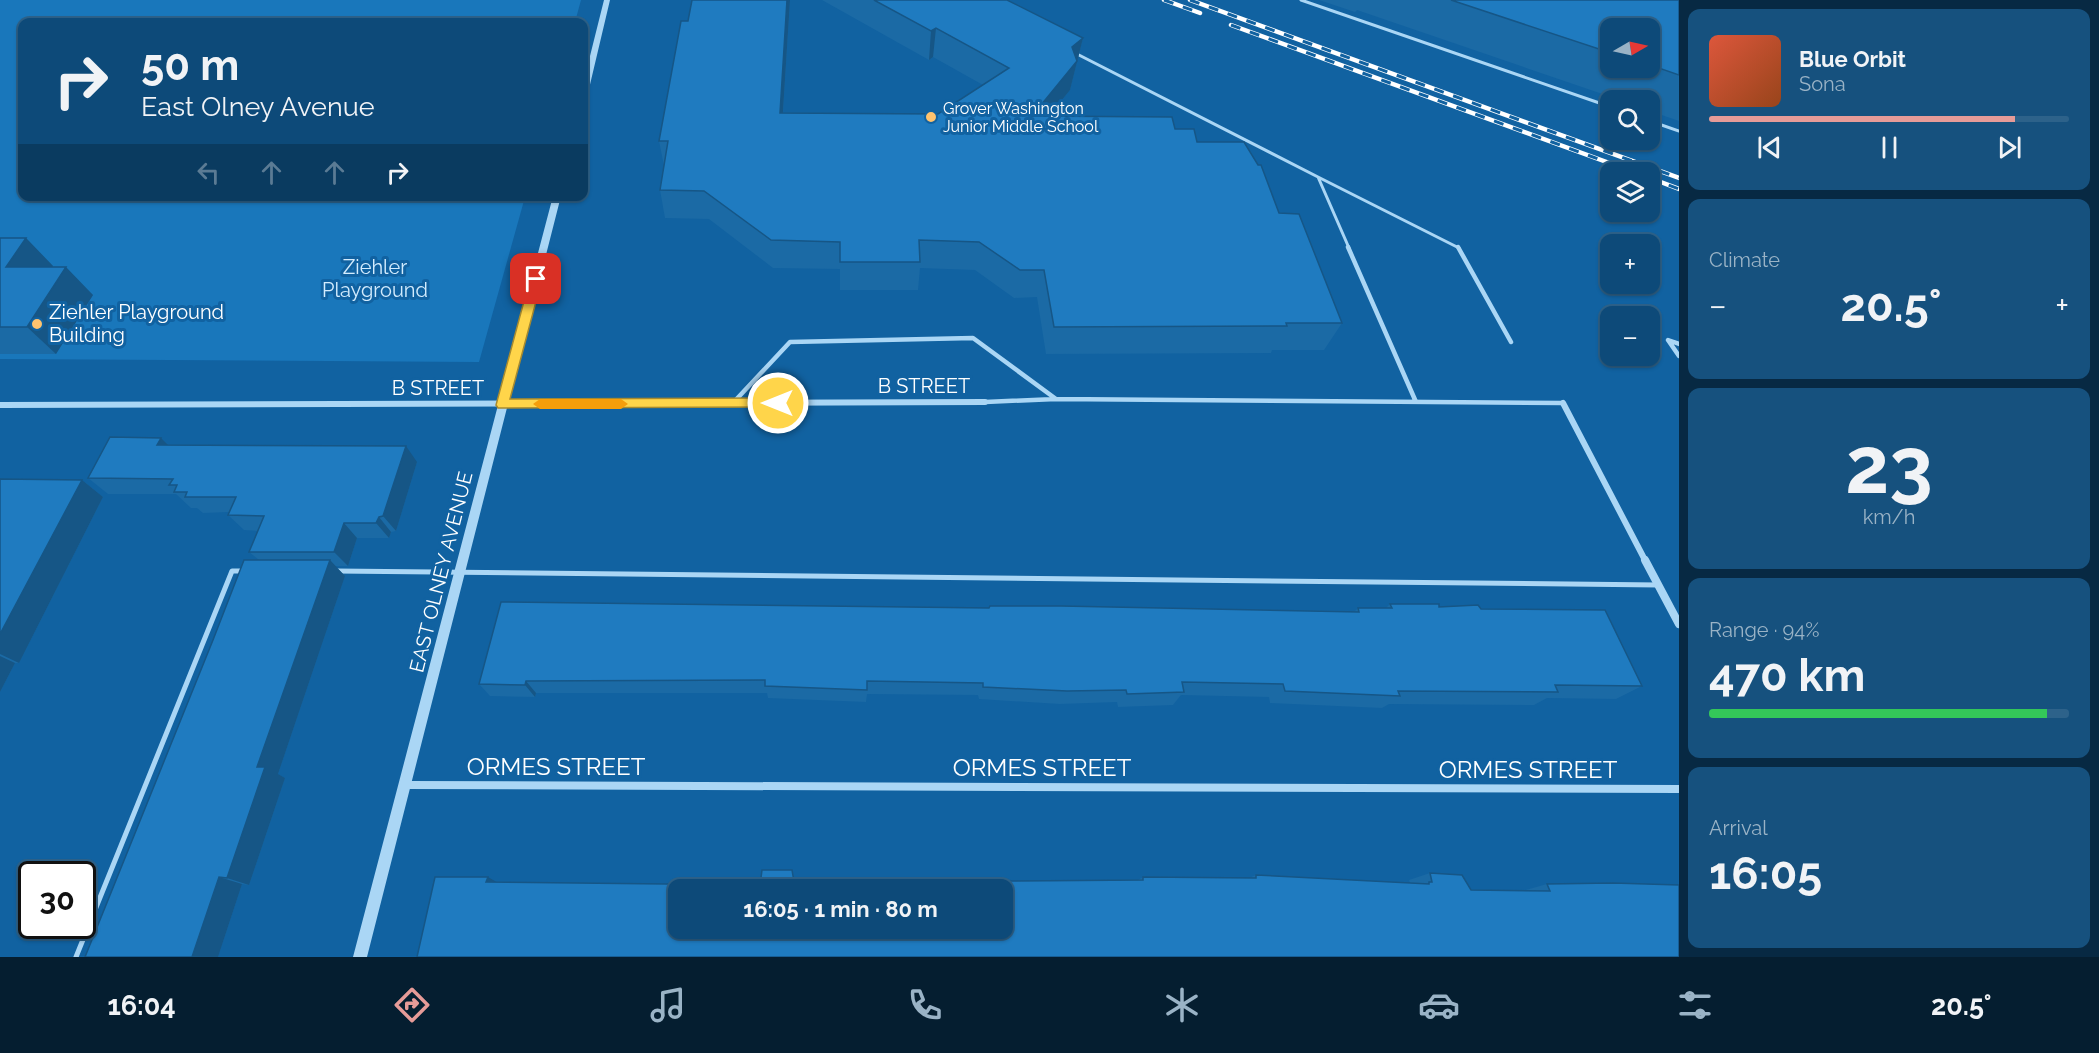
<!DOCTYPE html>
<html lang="en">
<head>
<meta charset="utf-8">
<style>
  :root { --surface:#0d4a79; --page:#16517e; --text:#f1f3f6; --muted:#9ab3c6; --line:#2d628a; --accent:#e69b98 }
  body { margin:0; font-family:Raleway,sans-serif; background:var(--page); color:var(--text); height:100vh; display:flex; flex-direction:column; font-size:22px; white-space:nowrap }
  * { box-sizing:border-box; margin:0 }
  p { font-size:20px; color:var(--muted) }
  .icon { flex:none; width:33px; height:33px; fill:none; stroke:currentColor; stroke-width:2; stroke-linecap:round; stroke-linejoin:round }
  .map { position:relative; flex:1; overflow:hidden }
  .drawer { display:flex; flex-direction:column; gap:9px; padding:9px; background:#072943; width:420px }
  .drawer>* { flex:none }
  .banner { position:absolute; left:18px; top:18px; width:570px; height:183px; border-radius:12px; box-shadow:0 2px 4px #0004,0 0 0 2px var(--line); background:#0d4a79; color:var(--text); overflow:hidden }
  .needle { width:39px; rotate:81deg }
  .buttons { position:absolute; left:1600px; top:18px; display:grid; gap:12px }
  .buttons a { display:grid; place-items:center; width:60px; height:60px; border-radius:12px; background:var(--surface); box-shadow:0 2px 4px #0004,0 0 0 2px var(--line); font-size:30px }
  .speed { position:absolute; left:18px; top:861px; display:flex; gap:12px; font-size:30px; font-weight:700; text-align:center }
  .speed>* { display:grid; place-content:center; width:78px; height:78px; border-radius:50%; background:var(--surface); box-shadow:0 2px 4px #0004,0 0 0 2px var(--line); line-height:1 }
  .speed .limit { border:3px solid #111; border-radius:9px; background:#fff; color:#111 }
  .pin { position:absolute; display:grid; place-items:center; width:51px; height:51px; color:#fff; margin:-26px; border-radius:12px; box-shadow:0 3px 9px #0006 }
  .me { position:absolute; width:66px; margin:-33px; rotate:270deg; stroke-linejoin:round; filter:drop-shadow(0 0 4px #0008) }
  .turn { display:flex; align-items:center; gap:21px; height:126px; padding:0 24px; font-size:27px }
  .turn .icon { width:78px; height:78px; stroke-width:2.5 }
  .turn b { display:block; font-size:42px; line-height:51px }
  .lanes { display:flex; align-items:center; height:57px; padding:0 24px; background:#0003; justify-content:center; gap:30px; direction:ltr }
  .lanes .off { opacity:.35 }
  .big { font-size:45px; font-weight:700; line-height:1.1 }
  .drawer .card { flex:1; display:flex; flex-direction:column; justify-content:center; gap:9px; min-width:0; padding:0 21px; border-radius:12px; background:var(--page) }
  .drawer .dial { align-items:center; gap:0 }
  .dial b { font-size:78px; line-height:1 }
  .song { display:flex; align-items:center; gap:18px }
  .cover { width:72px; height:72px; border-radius:9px; background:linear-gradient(135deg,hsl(10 70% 55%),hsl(20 70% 35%)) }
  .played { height:6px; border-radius:3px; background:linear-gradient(90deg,var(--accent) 85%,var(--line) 85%) }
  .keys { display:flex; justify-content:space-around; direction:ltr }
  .heat { display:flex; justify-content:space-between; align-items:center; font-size:33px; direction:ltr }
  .charge { height:9px; border-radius:4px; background:linear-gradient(90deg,#34c759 94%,var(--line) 0) }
  .trip { position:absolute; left:668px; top:879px; width:345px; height:60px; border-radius:12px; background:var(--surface); box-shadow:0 2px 4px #0004,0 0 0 2px var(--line); font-weight:700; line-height:60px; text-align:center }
  .tabs { display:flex; height:96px; justify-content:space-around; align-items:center; background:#051e30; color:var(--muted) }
  .tabs .icon { width:42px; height:42px }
  .tabs .active { color:var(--accent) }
  .tabs b { font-size:27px; color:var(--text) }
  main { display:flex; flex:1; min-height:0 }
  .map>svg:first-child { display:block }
</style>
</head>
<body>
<main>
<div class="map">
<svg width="1679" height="957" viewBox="0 0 1679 957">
  <rect width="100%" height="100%" fill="#1162a1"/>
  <!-- green -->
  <path fill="#1977bb" d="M 0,0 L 581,0 L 575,22 L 22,22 L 22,196 L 525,197 L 479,362 L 0,359 Z"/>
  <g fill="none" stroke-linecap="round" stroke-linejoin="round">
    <!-- service-far2 -->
    <path stroke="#aad6f5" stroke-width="3" d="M 1301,0 L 1611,107
      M 1075,53 L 1318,177
      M 1650,121 L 1679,131
      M 1349,248 L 1318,177 L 1459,248"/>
    <!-- service-far1 -->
    <path stroke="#aad6f5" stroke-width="4.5" d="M 1348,247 L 1416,402
      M 1458,247 L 1511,342
      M 1679,344 L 1668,340 L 1679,356
      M 1056,399 L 1563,403
      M 732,404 L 790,342 L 973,338 L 1056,399 L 985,402"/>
    <!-- service -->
    <path stroke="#aad6f5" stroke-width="5" d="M 336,571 L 1659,585
      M 76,957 L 232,571 L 243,571"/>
    <!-- minor-far1 -->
    <path stroke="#aad6f5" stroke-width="6" d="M 1563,403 L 1646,562
      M 0,405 L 985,402"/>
    <!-- minor -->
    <path stroke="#aad6f5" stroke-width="8" d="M 1645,560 L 1679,624
      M 405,785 L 1679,789"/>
    <!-- tertiary -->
    <path fill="#aad6f5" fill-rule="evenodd" d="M 604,0 L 610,0 L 588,93 L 584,95 L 584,80 Z
      M 553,196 L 561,196 L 367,957 L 353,957 Z"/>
    <!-- rail casing -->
    <g stroke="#fff" stroke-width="4.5">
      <path id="rail" d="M 1164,0 L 1200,13
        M 1190,0 L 1679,178
        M 1231,25 L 1634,172
        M 1650,178 L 1679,189"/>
    </g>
    <!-- rail -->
    <use href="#rail" stroke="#1162a1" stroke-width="3" stroke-dasharray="10" stroke-linecap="butt"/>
  </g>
  <!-- wall -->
  <path fill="#1b6aa5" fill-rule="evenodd" d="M 692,0 L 790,0 L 783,113 L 938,114 L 983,85 L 933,57 L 929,60 L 822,0 L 1007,0 L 1083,38 L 1070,90 L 1049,116 L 1175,129 L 1197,142 L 1279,213 L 1342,323 L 1324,350 L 1272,350 L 1271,353 L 1046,354 L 1037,297 L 1014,298 L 975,270 L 920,268 L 918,290 L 840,290 L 840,269 L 773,268 L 709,219 L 665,218 L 660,190 L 664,166 L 659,141 L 688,21 Z
    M 1319,0 L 1679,0 L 1679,121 L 1650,111 L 1650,100 L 1620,100 L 1357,10 L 1355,12 ZM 1611,28 L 1650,28 L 1650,68 L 1611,68 Z
    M 0,238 L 26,238 L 53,266 L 52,267 L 93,295 L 56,354 L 0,354 Z
    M 168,445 L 417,462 L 396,531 L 391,532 L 389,538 L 357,538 L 348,566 L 335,566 L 345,576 L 278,774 L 285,778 L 249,885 L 242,884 L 218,957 L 85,957 L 259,560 L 249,552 L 258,531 L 244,530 L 228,515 L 229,512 L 203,513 L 197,508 L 191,508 L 176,494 L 108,494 L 88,478 Z
    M 0,479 L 82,480 L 103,497 L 19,663 L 15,663 L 0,692 Z
    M 1390,604 L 1481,609 L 1642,686 L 1616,699 L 1547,698 L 1534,705 L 1389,704 L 1382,708 L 1270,703 L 1269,697 L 1181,695 L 1173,705 L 1118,707 L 1117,702 L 1060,704 L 979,699 L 978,695 L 867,694 L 866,702 L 768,698 L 767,693 L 536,693 L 535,697 L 490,696 L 479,684 L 989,608 L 990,606 L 1355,611 L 1358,608 L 1386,608 Z
    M 1430,873 L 1471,890 L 1522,891 L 1547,884 L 1679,957 L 498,883 L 795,887 L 997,887 L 1001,881 L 1138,880 L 1143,877 L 1249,878 L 1256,875 L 1410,883 L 1409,880 Z"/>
  <!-- shaded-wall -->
  <path fill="#165686" d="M 787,0 L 790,0 L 781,142 L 780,113 Z
    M 936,28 L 933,57 L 929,60 L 931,31 Z
    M 1083,38 L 1070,90 L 1026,144 L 1032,116 L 1072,47 Z
    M 26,238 L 53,266 L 34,294 L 6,267 Z
    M 66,267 L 93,295 L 56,354 L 27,327 Z
    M 161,438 L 178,455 L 157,445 Z
    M 406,446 L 417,462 L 396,531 L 383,516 Z
    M 82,480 L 103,497 L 19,663 L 0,654 L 0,634 Z
    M 379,517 L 391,532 L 389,538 L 376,523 Z
    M 344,523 L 357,538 L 348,566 L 334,552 Z
    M 330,560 L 345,576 L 278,774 L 285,778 L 249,885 L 227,878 L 257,767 Z
    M 0,656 L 15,663 L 0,692 Z
    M 526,681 L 536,693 L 535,697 L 525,685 Z
    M 219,877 L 242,884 L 218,957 L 192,957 Z
    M 488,877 L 500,884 L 486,882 Z"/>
  <!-- building -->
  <path fill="#1f7bc0" stroke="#165686" stroke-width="1.5" fill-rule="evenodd" d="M 692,0 L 787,0 L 780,113 L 938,114 L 1009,68 L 936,28 L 931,31 L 874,0 L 1007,0 L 1083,38 L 1072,47 L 1077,61 L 1032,116 L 1172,117 L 1175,129 L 1194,129 L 1197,142 L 1244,142 L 1258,165 L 1261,165 L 1279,213 L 1299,214 L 1342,323 L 1286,323 L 1287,326 L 1054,327 L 1044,270 L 1020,270 L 979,242 L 919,240 L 920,262 L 840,262 L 840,242 L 771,240 L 704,191 L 660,190 L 668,141 L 659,141 L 681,21 L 688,21 Z
    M 1451,0 L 1679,0 L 1679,75 L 1650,65 L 1650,28 L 1611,28 L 1611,53 Z
    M 0,238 L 26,238 L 6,267 L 66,267 L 27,327 L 0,327 Z
    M 110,437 L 161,438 L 157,445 L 406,446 L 383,516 L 379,517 L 376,523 L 344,523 L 334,552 L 249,552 L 264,516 L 228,515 L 236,497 L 185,497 L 187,492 L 174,492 L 177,485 L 169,485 L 173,479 L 88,478 Z
    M 0,479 L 82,480 L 0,634 Z
    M 244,560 L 330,560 L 257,767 L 265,767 L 227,878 L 219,877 L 192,957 L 85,957 L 213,640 Z
    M 501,602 L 989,608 L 990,606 L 1061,606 L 1359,612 L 1358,608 L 1392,608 L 1390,604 L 1439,604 L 1439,607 L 1478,605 L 1481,609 L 1605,610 L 1642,686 L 1555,685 L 1558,692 L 1398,691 L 1400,696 L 1285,691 L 1283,684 L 1182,682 L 1184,692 L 1127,694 L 1126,690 L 1067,691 L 983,687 L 983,683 L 867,681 L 867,690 L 765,686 L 765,680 L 526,681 L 525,685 L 479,684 Z
    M 762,870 L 792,870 L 795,887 L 1002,887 L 1001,881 L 1143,880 L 1143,877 L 1256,878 L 1256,875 L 1429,884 L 1429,882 L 1432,882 L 1430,873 L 1462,875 L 1471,890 L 1550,891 L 1547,884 L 1613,883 L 1679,885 L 1679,957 L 417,957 L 435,877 L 488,877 L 486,882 L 755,885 L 756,878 L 761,878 ZM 678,890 L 1002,890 L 1002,928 L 678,928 Z"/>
  <!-- route -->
  <path fill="#ffd54a" stroke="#a68a30" stroke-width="1.5" d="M 536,275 L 542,279 L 510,399 L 778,398 L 783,400 L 785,403 L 783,407 L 498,408 L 496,405 L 530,279 Z"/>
  <!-- slow -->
  <path fill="#f59e0b" d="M 540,399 L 621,399 L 628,404 L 621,409 L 540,409 L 533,404 Z"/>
  <!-- markers -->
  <g fill="#ffc36e" stroke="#1162a1" stroke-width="2">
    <circle cx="931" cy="117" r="6"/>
    <circle cx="37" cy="324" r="6"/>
  </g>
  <g text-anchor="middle" stroke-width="6" stroke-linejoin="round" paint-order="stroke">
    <!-- far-poi labels -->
    <g font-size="16" fill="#fff" stroke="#1162a1" text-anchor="start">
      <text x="943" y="114">Grover Washington<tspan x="943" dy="18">Junior Middle School</tspan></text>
    </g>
    <!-- park labels -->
    <g font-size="20" fill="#d3ecfe" stroke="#1162a1">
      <text x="375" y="274">Ziehler<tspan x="375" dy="23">Playground</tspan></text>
    </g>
    <!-- poi labels -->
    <g font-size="20" fill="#fff" stroke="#1162a1" text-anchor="start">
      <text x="49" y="319">Ziehler Playground<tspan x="49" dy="23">Building</tspan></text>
    </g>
    <!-- street labels -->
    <g font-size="20" fill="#fff" stroke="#1162a1">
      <text x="924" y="393">B STREET</text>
      <text x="438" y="395">B STREET</text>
      <text transform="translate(441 572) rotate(-76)" y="7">EAST OLNEY AVENUE</text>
    </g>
    <!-- near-street labels -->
    <g font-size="24" fill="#fff" stroke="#1162a1">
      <text x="556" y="775">ORMES STREET</text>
      <text x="1042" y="776">ORMES STREET</text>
      <text x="1528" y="778">ORMES STREET</text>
    </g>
  </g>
</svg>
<div class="buttons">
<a><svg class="needle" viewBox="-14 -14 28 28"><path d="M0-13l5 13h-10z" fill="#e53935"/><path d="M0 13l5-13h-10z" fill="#9ab3c6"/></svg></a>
<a><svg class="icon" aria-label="search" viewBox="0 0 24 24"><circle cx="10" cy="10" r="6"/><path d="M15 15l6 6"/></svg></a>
<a><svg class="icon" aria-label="layers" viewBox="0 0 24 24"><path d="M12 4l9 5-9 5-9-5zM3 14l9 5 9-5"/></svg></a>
<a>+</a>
<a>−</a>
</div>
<div class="speed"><div class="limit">30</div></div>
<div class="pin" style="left:536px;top:279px;background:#d93025"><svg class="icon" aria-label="arrive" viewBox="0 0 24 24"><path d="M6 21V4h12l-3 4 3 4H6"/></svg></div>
<svg class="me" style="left:778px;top:403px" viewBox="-20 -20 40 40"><circle r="17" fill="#ffd54a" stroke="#fff" stroke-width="3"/><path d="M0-11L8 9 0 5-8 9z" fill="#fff"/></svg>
<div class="trip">16:05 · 1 min · 80 m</div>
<div class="banner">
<div class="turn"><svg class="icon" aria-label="right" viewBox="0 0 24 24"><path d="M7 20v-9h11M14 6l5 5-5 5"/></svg><div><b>50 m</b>East Olney Avenue</div></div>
<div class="lanes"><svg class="icon off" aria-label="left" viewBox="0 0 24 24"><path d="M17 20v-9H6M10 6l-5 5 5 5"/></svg><svg class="icon off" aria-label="ahead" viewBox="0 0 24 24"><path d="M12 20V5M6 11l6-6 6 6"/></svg><svg class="icon off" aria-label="ahead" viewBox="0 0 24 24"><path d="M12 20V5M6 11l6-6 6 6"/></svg><svg class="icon" aria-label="right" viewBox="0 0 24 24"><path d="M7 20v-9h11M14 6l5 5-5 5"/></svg></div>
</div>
</div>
<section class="drawer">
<div class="card">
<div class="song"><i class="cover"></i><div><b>Blue Orbit</b><p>Sona</p></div></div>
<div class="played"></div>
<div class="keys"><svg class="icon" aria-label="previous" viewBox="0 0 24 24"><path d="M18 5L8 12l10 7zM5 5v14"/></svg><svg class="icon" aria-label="pause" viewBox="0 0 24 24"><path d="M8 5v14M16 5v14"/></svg><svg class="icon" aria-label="next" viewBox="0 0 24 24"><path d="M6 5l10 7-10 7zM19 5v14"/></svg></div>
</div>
<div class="card"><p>Climate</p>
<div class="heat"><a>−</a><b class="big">20.5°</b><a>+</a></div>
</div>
<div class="card dial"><b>23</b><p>km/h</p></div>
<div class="card"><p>Range · 94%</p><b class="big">470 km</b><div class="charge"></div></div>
<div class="card"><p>Arrival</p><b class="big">16:05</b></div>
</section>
</main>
<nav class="tabs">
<b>16:04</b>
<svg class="icon active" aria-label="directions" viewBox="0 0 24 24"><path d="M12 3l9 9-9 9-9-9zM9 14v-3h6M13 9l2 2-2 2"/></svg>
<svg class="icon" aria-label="music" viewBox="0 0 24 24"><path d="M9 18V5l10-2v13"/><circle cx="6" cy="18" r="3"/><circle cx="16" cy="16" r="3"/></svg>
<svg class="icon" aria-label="phone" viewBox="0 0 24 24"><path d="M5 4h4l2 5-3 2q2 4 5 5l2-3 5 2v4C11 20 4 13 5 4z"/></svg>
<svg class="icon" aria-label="climate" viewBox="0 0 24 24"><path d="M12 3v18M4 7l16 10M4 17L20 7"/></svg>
<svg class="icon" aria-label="car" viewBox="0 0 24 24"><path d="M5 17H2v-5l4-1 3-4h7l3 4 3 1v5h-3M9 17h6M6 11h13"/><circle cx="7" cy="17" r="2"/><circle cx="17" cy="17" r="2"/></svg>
<svg class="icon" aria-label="filters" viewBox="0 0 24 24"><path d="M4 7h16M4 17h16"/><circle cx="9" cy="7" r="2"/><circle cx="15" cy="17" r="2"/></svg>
<b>20.5°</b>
</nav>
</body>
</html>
